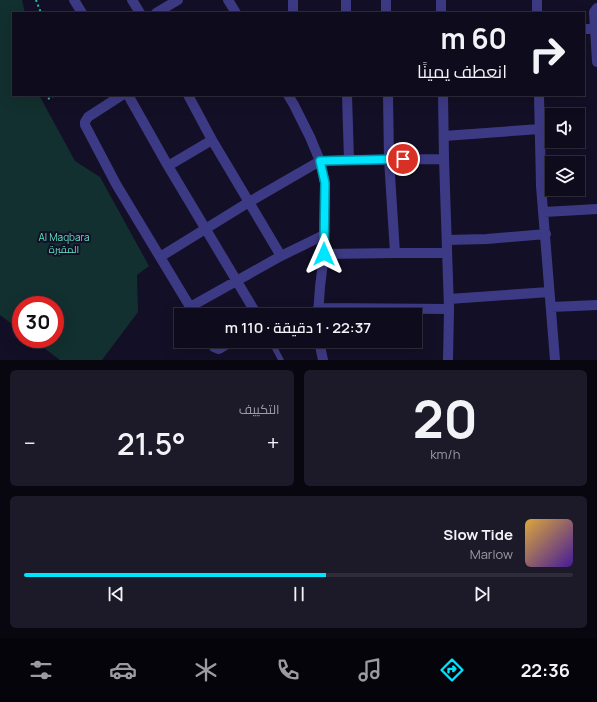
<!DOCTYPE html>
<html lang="ar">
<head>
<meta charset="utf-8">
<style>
  :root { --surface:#0e0b1c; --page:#1c1929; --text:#f1f3f6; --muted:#9b9ba3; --line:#2e2b3b; --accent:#00e5ff }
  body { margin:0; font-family:Manrope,Cairo,sans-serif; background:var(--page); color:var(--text); direction:rtl; height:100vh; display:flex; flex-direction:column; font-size:15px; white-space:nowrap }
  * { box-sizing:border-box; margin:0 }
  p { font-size:13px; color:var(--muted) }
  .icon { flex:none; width:22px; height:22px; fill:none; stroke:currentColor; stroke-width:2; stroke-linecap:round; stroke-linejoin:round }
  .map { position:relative; height:360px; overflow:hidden; direction:ltr }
  .drawer { display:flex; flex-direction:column; gap:10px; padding:10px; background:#08060f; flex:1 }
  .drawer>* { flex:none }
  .banner { position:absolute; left:12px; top:12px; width:573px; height:84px; border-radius:0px; box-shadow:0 4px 16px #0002,0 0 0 1px var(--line); direction:rtl; background:#0e0b1c; color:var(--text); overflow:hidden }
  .tools { position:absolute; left:545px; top:108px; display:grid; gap:8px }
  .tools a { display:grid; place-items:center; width:40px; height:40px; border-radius:0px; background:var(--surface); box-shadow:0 4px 16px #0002,0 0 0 1px var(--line); font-size:20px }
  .speed { position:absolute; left:12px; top:296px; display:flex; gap:8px; font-size:20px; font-weight:700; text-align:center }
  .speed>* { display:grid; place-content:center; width:52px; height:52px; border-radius:50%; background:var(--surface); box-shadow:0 4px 16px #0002,0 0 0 1px var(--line); line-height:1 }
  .speed .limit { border:6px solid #d22; background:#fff; color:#111 }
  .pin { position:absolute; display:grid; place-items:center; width:34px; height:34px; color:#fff; margin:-17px; border:2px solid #fff; border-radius:50%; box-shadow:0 1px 4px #0007 }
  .me { position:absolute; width:44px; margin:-22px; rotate:0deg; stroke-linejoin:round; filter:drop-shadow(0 0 3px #0008) }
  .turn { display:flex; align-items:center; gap:14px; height:84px; padding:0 12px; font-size:18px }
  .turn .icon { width:52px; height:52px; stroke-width:2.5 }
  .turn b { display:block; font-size:28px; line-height:34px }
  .big { font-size:30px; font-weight:600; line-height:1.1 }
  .drawer .card { flex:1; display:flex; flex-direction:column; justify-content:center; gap:6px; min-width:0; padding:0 14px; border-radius:6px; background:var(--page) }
  .drawer .dial { align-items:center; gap:0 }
  .dial b { font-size:52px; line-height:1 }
  .song { display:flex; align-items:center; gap:12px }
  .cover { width:48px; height:48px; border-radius:6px; background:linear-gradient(135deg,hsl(40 70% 55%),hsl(260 70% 35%)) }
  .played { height:4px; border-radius:2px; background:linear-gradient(90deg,var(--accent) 55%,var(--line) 55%) }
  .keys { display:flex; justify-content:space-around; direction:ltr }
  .heat { display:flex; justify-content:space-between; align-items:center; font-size:22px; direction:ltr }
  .drawer .tiles { flex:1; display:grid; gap:10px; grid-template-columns:1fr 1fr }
  .card:last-child { grid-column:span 2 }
  .trip { position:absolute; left:174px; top:308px; width:248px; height:40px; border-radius:0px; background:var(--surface); box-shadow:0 4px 16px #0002,0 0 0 1px var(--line); font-weight:600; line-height:40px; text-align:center; direction:rtl }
  .tab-bar { display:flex; height:64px; justify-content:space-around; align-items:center; background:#06040b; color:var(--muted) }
  .tab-bar .icon { width:28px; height:28px }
  .tab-bar .on { color:var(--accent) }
  .tab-bar b { font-size:18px; color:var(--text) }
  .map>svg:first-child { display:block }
</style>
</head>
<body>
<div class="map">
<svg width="597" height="360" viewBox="0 0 597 360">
  <rect width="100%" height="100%" fill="#130f26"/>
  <!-- green -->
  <path fill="#12302f" d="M 0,0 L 22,0 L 25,13 L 13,13 L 13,95 L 39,95 L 75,161 L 100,177 L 149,266 L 137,275 L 138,312 L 102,360 L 60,360 L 32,339 L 55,339 L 55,305 L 21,305 L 21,331 L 0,315 Z"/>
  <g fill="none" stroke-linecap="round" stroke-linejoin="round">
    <!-- path -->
    <path stroke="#2fb8b0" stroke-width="2" stroke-dasharray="2 3" stroke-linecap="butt" d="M 36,0 L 41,13
      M 48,99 L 55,95"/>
    <!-- lane -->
    <path stroke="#3d3a85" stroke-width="5.5" d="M 271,341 L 281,360"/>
    <!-- street -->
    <path stroke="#3d3a85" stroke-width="10" d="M 74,0 L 82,13
      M 132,0 L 140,13
      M 228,0 L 236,13
      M 293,0 L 293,13
      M 346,0 L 346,13
      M 386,0 L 386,13
      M 441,0 L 441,13
      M 537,0 L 537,13
      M 597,8 L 594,12 L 597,62
      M 156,13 L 178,0
      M 584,29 L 595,29
      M 122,95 L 88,117 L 85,122 L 85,125 L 116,184 L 195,315
      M 128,95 L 168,166 L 257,315
      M 188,95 L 212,140 L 281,256 L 190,307
      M 288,95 L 294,105 L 310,137 L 320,161 L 325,183 L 324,254 L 320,287 L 318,315
      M 347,95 L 349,160 L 444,159
      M 443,95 L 444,159 L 449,309 L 448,360
      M 539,95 L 541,186 L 555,360
      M 444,136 L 540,129
      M 168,166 L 212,140
      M 544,212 L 597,209
      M 447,240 L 487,239 L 546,234
      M 395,253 L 447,253
      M 324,254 L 395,253 L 389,159 L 388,95
      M 281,256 L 324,235
      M 160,257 L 249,202 L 320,161 L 349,160
      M 449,299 L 549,292
      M 551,307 L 597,305
      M 318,308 L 449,309
      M 211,341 L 214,347 L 219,349 L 232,341
      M 319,341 L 323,360"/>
  </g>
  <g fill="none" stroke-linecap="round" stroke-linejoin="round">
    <!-- route casing -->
    <g stroke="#0095a6" stroke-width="10">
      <path id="route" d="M 324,254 L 325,183 L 320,161 L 403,159"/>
    </g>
    <!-- route -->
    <use href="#route" stroke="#00e5ff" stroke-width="7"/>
  </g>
  <g text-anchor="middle" stroke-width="4" stroke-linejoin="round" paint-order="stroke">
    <!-- park labels -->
    <g font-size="10" fill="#5fe0c0" stroke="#130f26">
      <text x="64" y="241">Al Maqbara<tspan x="64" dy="12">المقبرة</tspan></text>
    </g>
  </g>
</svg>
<div class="tools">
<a><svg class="icon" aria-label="sound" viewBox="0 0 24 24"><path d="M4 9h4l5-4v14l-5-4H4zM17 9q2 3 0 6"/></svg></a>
<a><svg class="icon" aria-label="layers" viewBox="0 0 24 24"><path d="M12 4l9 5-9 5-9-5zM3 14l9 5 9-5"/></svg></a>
</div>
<div class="speed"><div class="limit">30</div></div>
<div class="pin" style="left:403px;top:159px;background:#d93025"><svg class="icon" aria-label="arrive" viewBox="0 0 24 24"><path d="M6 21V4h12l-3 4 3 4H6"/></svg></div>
<svg class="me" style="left:324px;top:254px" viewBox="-20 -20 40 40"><path d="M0-17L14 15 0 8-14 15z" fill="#00e5ff" stroke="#fff" stroke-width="4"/></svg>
<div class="trip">22:37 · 1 دقيقة · 110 m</div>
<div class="banner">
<div class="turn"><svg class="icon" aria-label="right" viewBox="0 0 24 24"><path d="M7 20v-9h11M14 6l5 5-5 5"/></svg><div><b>60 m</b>انعطف يمينًا</div></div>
</div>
</div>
<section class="drawer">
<div class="tiles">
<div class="card dial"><b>20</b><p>km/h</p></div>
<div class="card"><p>التكييف</p>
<div class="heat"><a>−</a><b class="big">21.5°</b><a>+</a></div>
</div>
<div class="card">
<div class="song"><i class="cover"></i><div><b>Slow Tide</b><p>Marlow</p></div></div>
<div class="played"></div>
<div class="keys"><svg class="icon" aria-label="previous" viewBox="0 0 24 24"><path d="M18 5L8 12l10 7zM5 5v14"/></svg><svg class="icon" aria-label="pause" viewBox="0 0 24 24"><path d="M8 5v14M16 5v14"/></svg><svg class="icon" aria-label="next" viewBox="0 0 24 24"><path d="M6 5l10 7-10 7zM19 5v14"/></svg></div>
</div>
</div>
</section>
<nav class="tab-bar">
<b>22:36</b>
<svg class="icon on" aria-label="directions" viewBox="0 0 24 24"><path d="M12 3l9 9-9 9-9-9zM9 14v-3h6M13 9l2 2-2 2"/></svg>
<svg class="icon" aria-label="music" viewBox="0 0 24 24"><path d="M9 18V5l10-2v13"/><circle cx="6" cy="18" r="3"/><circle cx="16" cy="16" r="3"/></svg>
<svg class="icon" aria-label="phone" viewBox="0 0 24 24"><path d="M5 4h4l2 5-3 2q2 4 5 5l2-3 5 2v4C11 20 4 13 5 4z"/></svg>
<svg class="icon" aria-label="climate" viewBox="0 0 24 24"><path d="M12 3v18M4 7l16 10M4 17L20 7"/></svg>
<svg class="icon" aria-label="car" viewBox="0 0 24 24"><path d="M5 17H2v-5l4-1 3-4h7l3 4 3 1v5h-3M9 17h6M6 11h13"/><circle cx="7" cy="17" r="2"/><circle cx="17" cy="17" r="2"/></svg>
<svg class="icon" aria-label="filters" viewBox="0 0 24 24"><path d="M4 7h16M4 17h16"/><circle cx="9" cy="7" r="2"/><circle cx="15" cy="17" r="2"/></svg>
</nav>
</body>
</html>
